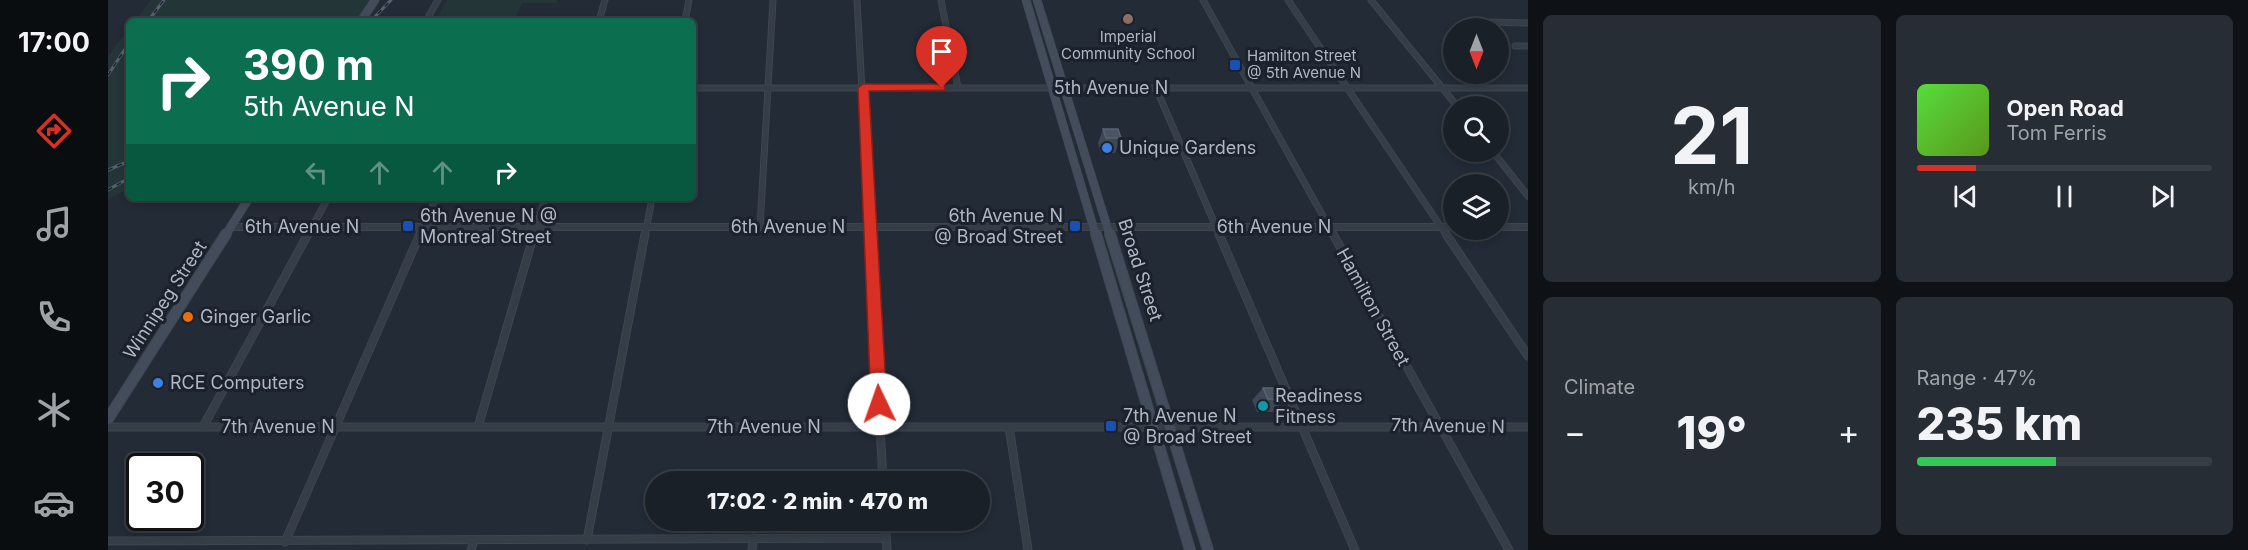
<!DOCTYPE html>
<html lang="en">
<head>
<meta charset="utf-8">
<style>
  :root { --surface:#1a2028; --page:#272d34; --text:#f1f3f6; --muted:#9fa3a8; --line:#383e45; --accent:#d93025 }
  body { margin:0; font-family:Inter,sans-serif; background:var(--page); color:var(--text); height:100vh; display:flex; flex-direction:column; font-size:22px; white-space:nowrap }
  * { box-sizing:border-box; margin:0 }
  p { font-size:20px; color:var(--muted) }
  .icon { flex:none; width:33px; height:33px; fill:none; stroke:currentColor; stroke-width:2; stroke-linecap:round; stroke-linejoin:round }
  .map { position:relative; flex:1; overflow:hidden }
  .drawer { display:flex; flex-direction:column; gap:15px; padding:15px; background:#0e1216; width:720px }
  .drawer>* { flex:none }
  .hud { position:absolute; left:18px; top:18px; width:570px; height:183px; border-radius:9px; box-shadow:0 3px 9px #0003,0 0 0 2px var(--line); background:#0b6e4f; color:#fff; overflow:hidden }
  .needle { width:39px; rotate:180deg }
  .tools { position:absolute; left:1335px; top:18px; display:grid; gap:12px }
  .tools a { display:grid; place-items:center; width:66px; height:66px; border-radius:50%; background:var(--surface); box-shadow:0 3px 9px #0003,0 0 0 2px var(--line); font-size:30px }
  .speed { position:absolute; left:18px; top:453px; display:flex; gap:12px; font-size:30px; font-weight:700; text-align:center }
  .speed>* { display:grid; place-content:center; width:78px; height:78px; border-radius:50%; background:var(--surface); box-shadow:0 3px 9px #0003,0 0 0 2px var(--line); line-height:1 }
  .speed .limit { border:3px solid #111; border-radius:9px; background:#fff; color:#111 }
  .pin { position:absolute; display:grid; place-items:center; width:51px; height:51px; color:#fff; margin:-62px -26px; border-radius:50% 50% 50% 0; rotate:-45deg; box-shadow:0 0 6px #0007 }
  .pin .icon { rotate:45deg }
  .me { position:absolute; width:66px; margin:-33px; rotate:357deg; stroke-linejoin:round; filter:drop-shadow(0 0 4px #0008) }
  .turn { display:flex; align-items:center; gap:21px; height:126px; padding:0 18px; font-size:27px }
  .turn .icon { width:78px; height:78px; stroke-width:2.5 }
  .turn b { display:block; font-size:42px; line-height:51px }
  .lanes { display:flex; align-items:center; height:57px; padding:0 18px; background:#0003; justify-content:center; gap:30px; direction:ltr }
  .lanes .off { opacity:.35 }
  .big { font-size:45px; font-weight:800; line-height:1.1 }
  .drawer .tile { flex:1; display:flex; flex-direction:column; justify-content:center; gap:9px; min-width:0; padding:0 21px; border-radius:9px; background:var(--page) }
  .drawer .dial { align-items:center; gap:0 }
  .dial b { font-size:78px; line-height:1 }
  .song { display:flex; align-items:center; gap:18px }
  .cover { width:72px; height:72px; border-radius:9px; background:linear-gradient(135deg,hsl(110 70% 55%),hsl(90 70% 35%)) }
  .played { height:6px; border-radius:3px; background:linear-gradient(90deg,var(--accent) 20%,var(--line) 20%) }
  .keys { display:flex; justify-content:space-around; direction:ltr }
  .heat { display:flex; justify-content:space-between; align-items:center; font-size:33px; direction:ltr }
  .charge { height:9px; border-radius:4px; background:linear-gradient(90deg,#34c759 47%,var(--line) 0) }
  .drawer .tiles { flex:1; display:grid; gap:15px; grid-template-columns:repeat(2,1fr) }
  .trip { position:absolute; left:537px; top:471px; width:345px; height:60px; border-radius:30px; background:var(--surface); box-shadow:0 3px 9px #0003,0 0 0 2px var(--line); font-weight:800; line-height:60px; text-align:center }
  main { display:flex; flex:1; min-height:0 }
  .tabs { display:flex; flex-direction:column; width:108px; justify-content:space-around; align-items:center; background:#0a0d10; color:var(--muted) }
  .tabs .icon { width:42px; height:42px }
  .tabs .active { color:var(--accent) }
  .tabs b { font-size:27px; color:var(--text) }
  .map>svg:first-child { display:block }
</style>
</head>
<body>
<main>
<nav class="tabs">
<b>17:00</b>
<svg class="icon active" aria-label="directions" viewBox="0 0 24 24"><path d="M12 3l9 9-9 9-9-9zM9 14v-3h6M13 9l2 2-2 2"/></svg>
<svg class="icon" aria-label="music" viewBox="0 0 24 24"><path d="M9 18V5l10-2v13"/><circle cx="6" cy="18" r="3"/><circle cx="16" cy="16" r="3"/></svg>
<svg class="icon" aria-label="phone" viewBox="0 0 24 24"><path d="M5 4h4l2 5-3 2q2 4 5 5l2-3 5 2v4C11 20 4 13 5 4z"/></svg>
<svg class="icon" aria-label="climate" viewBox="0 0 24 24"><path d="M12 3v18M4 7l16 10M4 17L20 7"/></svg>
<svg class="icon" aria-label="car" viewBox="0 0 24 24"><path d="M5 17H2v-5l4-1 3-4h7l3 4 3 1v5h-3M9 17h6M6 11h13"/><circle cx="7" cy="17" r="2"/><circle cx="17" cy="17" r="2"/></svg>
</nav>
<div class="map">
<svg width="1420" height="550" viewBox="0 0 1420 550">
  <rect width="100%" height="100%" fill="#222b36"/>
  <!-- green -->
  <path fill="#243538" d="M 43,0 L 263,0 L 249,21 L 27,21 Z
    M 339,0 L 450,0 L 449,3 L 414,3 L 406,21 L 327,21 Z
    M 21,29 L 21,188 L 0,200 L 0,56 Z"/>
  <g fill="none" stroke-linecap="round" stroke-linejoin="round">
    <!-- minor-far1 casing -->
    <g stroke="#3f4651" stroke-width="7">
      <path id="minor-far1" d="M 749,0 L 762,236
        M 833,0 L 850,88
        M 1095,0 L 1226,236
        M 1180,0 L 1339,236
        M 1263,0 L 1349,106
        M 318,21 L 330,0
        M 491,21 L 497,0
        M 577,21 L 581,0
        M 1381,22 L 1420,23
        M 1407,46 L 1420,46
        M 585,88 L 1420,88
        M 1048,88 L 1112,236
        M 1385,152 L 1420,196
        M 652,227 L 665,0
        M 199,236 L 220,198
        M 311,236 L 328,198
        M 426,236 L 437,198
        M 537,236 L 544,198"/>
    </g>
    <!-- minor casing -->
    <g stroke="#3f4651" stroke-width="9">
      <path id="minor" d="M 762,234 L 775,482
        M 1111,234 L 1247,550
        M 1225,234 L 1401,550
        M 1338,234 L 1420,356
        M 0,427 L 1420,427
        M 95,427 L 200,234
        M 370,427 L 426,234
        M 901,427 L 920,550
        M 777,520 L 779,550
        M 479,540 L 537,234
        M 0,541 L 778,538
        M 177,542 L 312,234
        M 363,550 L 366,540
        M 644,550 L 645,538"/>
    </g>
    <!-- tertiary casing -->
    <g stroke="#3f4651" stroke-width="8">
      <path id="tertiary" d="M 122,227 L 1346,227
        M 1390,227 L 1420,227"/>
    </g>
    <!-- secondary-far1 casing -->
    <g stroke="#3f4651" stroke-width="9">
      <path id="secondary-far1" d="M 918,0 L 988,236
        M 929,0 L 1002,236
        M 253,21 L 267,0
        M 117,236 L 141,198"/>
    </g>
    <!-- secondary casing -->
    <g stroke="#3f4651" stroke-width="12">
      <path id="secondary" d="M 988,234 L 1082,550
        M 1002,234 L 1100,550
        M 0,419 L 118,234"/>
    </g>
    <!-- minor-far1 -->
    <use href="#minor-far1" stroke="#353d47" stroke-width="5"/>
    <!-- minor -->
    <use href="#minor" stroke="#353d47" stroke-width="7"/>
    <!-- tertiary -->
    <use href="#tertiary" stroke="#353d47" stroke-width="6"/>
    <!-- secondary-far1 -->
    <use href="#secondary-far1" stroke="#434c5a" stroke-width="8"/>
    <!-- secondary -->
    <use href="#secondary" stroke="#434c5a" stroke-width="10"/>
    <!-- rail casing -->
    <g stroke="#57616e" stroke-width="3">
      <path id="rail" d="M 40,21 L 56,0
        M 263,21 L 283,0
        M 0,75 L 21,43
        M 0,170 L 21,161
        M 0,190 L 21,178"/>
    </g>
    <!-- rail -->
    <use href="#rail" stroke="#1b222c" stroke-width="1.5" stroke-dasharray="5" stroke-linecap="butt"/>
  </g>
  <!-- wall -->
  <path fill="#3d4755" d="M 995,129 L 1013,138 L 1007,153 L 993,153 L 990,143 Z
    M 1155,388 L 1177,399 L 1165,412 L 1149,412 L 1144,400 Z"/>
  <!-- building -->
  <path fill="#495361" stroke="#596371" stroke-width="1.5" d="M 995,129 L 1010,129 L 1013,138 L 998,138 Z
    M 1155,388 L 1172,388 L 1177,399 L 1160,399 Z"/>
  <!-- route -->
  <path fill="#d93025" stroke="#8d1f18" stroke-width="1.5" d="M 834,84 L 837,85 L 837,90 L 761,91 L 779,404 L 776,409 L 771,411 L 766,409 L 763,404 L 750,88 L 755,84 Z"/>
  <!-- markers -->
  <circle fill="#8d6e63" stroke="#1b222c" stroke-width="2" cx="1020" cy="19" r="6"/>
  <g fill="#1a4fb4" stroke="#1b222c" stroke-width="2">
    <rect x="1121" y="59" width="12" height="12" rx="3"/>
    <rect x="294" y="220" width="12" height="12" rx="3"/>
    <rect x="961" y="220" width="12" height="12" rx="3"/>
    <rect x="997" y="420" width="12" height="12" rx="3"/>
  </g>
  <g fill="#3f7fe0" stroke="#1b222c" stroke-width="2">
    <circle cx="999" cy="148" r="6"/>
    <circle cx="50" cy="383" r="6"/>
  </g>
  <circle fill="#e8710a" stroke="#1b222c" stroke-width="2" cx="80" cy="317" r="6"/>
  <circle fill="#0f9aa8" stroke="#1b222c" stroke-width="2" cx="1155" cy="406" r="6"/>
  <g text-anchor="middle" stroke-width="6" stroke-linejoin="round" paint-order="stroke">
    <!-- far-poi labels -->
    <g font-size="15" fill="#b0b7c4" stroke="#1b222c">
      <text x="1020" y="42">Imperial<tspan x="1020" dy="17">Community School</tspan></text>
      <text x="1139" y="61" text-anchor="start">Hamilton Street<tspan x="1139" dy="17">@ 5th Avenue N</tspan></text>
    </g>
    <!-- street labels -->
    <g font-size="18" fill="#b0b7c4" stroke="#1b222c">
      <text x="1003" y="94">5th Avenue N</text>
      <text x="194" y="233">6th Avenue N</text>
      <text x="680" y="233">6th Avenue N</text>
      <text x="1166" y="233">6th Avenue N</text>
      <text transform="translate(1032 270) rotate(72)" y="6">Broad Street</text>
      <text transform="translate(57 300) rotate(-57)" y="6">Winnipeg Street</text>
      <text transform="translate(1265 307) rotate(61)" y="6">Hamilton Street</text>
      <text transform="translate(1340 426) rotate(1)" y="6">7th Avenue N</text>
      <text x="170" y="433">7th Avenue N</text>
      <text x="656" y="433">7th Avenue N</text>
    </g>
    <!-- poi labels -->
    <g font-size="18" fill="#b0b7c4" stroke="#1b222c" text-anchor="start">
      <text x="1011" y="154">Unique Gardens</text>
      <text x="312" y="222">6th Avenue N @<tspan x="312" dy="21">Montreal Street</tspan></text>
      <text x="955" y="222" text-anchor="end">6th Avenue N<tspan x="955" dy="21">@ Broad Street</tspan></text>
      <text x="92" y="323">Ginger Garlic</text>
      <text x="62" y="389">RCE Computers</text>
      <text x="1167" y="402">Readiness<tspan x="1167" dy="21">Fitness</tspan></text>
      <text x="1015" y="422">7th Avenue N<tspan x="1015" dy="21">@ Broad Street</tspan></text>
    </g>
  </g>
</svg>
<div class="tools">
<a><svg class="needle" viewBox="-14 -14 28 28"><path d="M0-13l5 13h-10z" fill="#e53935"/><path d="M0 13l5-13h-10z" fill="#9fa3a8"/></svg></a>
<a><svg class="icon" aria-label="search" viewBox="0 0 24 24"><circle cx="10" cy="10" r="6"/><path d="M15 15l6 6"/></svg></a>
<a><svg class="icon" aria-label="layers" viewBox="0 0 24 24"><path d="M12 4l9 5-9 5-9-5zM3 14l9 5 9-5"/></svg></a>
</div>
<div class="speed"><div class="limit">30</div></div>
<div class="pin" style="left:834px;top:88px;background:#d93025"><svg class="icon" aria-label="arrive" viewBox="0 0 24 24"><path d="M6 21V4h12l-3 4 3 4H6"/></svg></div>
<svg class="me" style="left:771px;top:404px" viewBox="-20 -20 40 40"><circle r="19" fill="#fff"/><path d="M0-13L10 11 0 6-10 11z" fill="#d93025"/></svg>
<div class="trip">17:02 · 2 min · 470 m</div>
<div class="hud">
<div class="turn"><svg class="icon" aria-label="right" viewBox="0 0 24 24"><path d="M7 20v-9h11M14 6l5 5-5 5"/></svg><div><b>390 m</b>5th Avenue N</div></div>
<div class="lanes"><svg class="icon off" aria-label="left" viewBox="0 0 24 24"><path d="M17 20v-9H6M10 6l-5 5 5 5"/></svg><svg class="icon off" aria-label="ahead" viewBox="0 0 24 24"><path d="M12 20V5M6 11l6-6 6 6"/></svg><svg class="icon off" aria-label="ahead" viewBox="0 0 24 24"><path d="M12 20V5M6 11l6-6 6 6"/></svg><svg class="icon" aria-label="right" viewBox="0 0 24 24"><path d="M7 20v-9h11M14 6l5 5-5 5"/></svg></div>
</div>
</div>
<section class="drawer">
<div class="tiles">
<div class="tile dial"><b>21</b><p>km/h</p></div>
<div class="tile">
<div class="song"><i class="cover"></i><div><b>Open Road</b><p>Tom Ferris</p></div></div>
<div class="played"></div>
<div class="keys"><svg class="icon" aria-label="previous" viewBox="0 0 24 24"><path d="M18 5L8 12l10 7zM5 5v14"/></svg><svg class="icon" aria-label="pause" viewBox="0 0 24 24"><path d="M8 5v14M16 5v14"/></svg><svg class="icon" aria-label="next" viewBox="0 0 24 24"><path d="M6 5l10 7-10 7zM19 5v14"/></svg></div>
</div>
<div class="tile"><p>Climate</p>
<div class="heat"><a>−</a><b class="big">19°</b><a>+</a></div>
</div>
<div class="tile"><p>Range · 47%</p><b class="big">235 km</b><div class="charge"></div></div>
</div>
</section>
</main>
</body>
</html>
